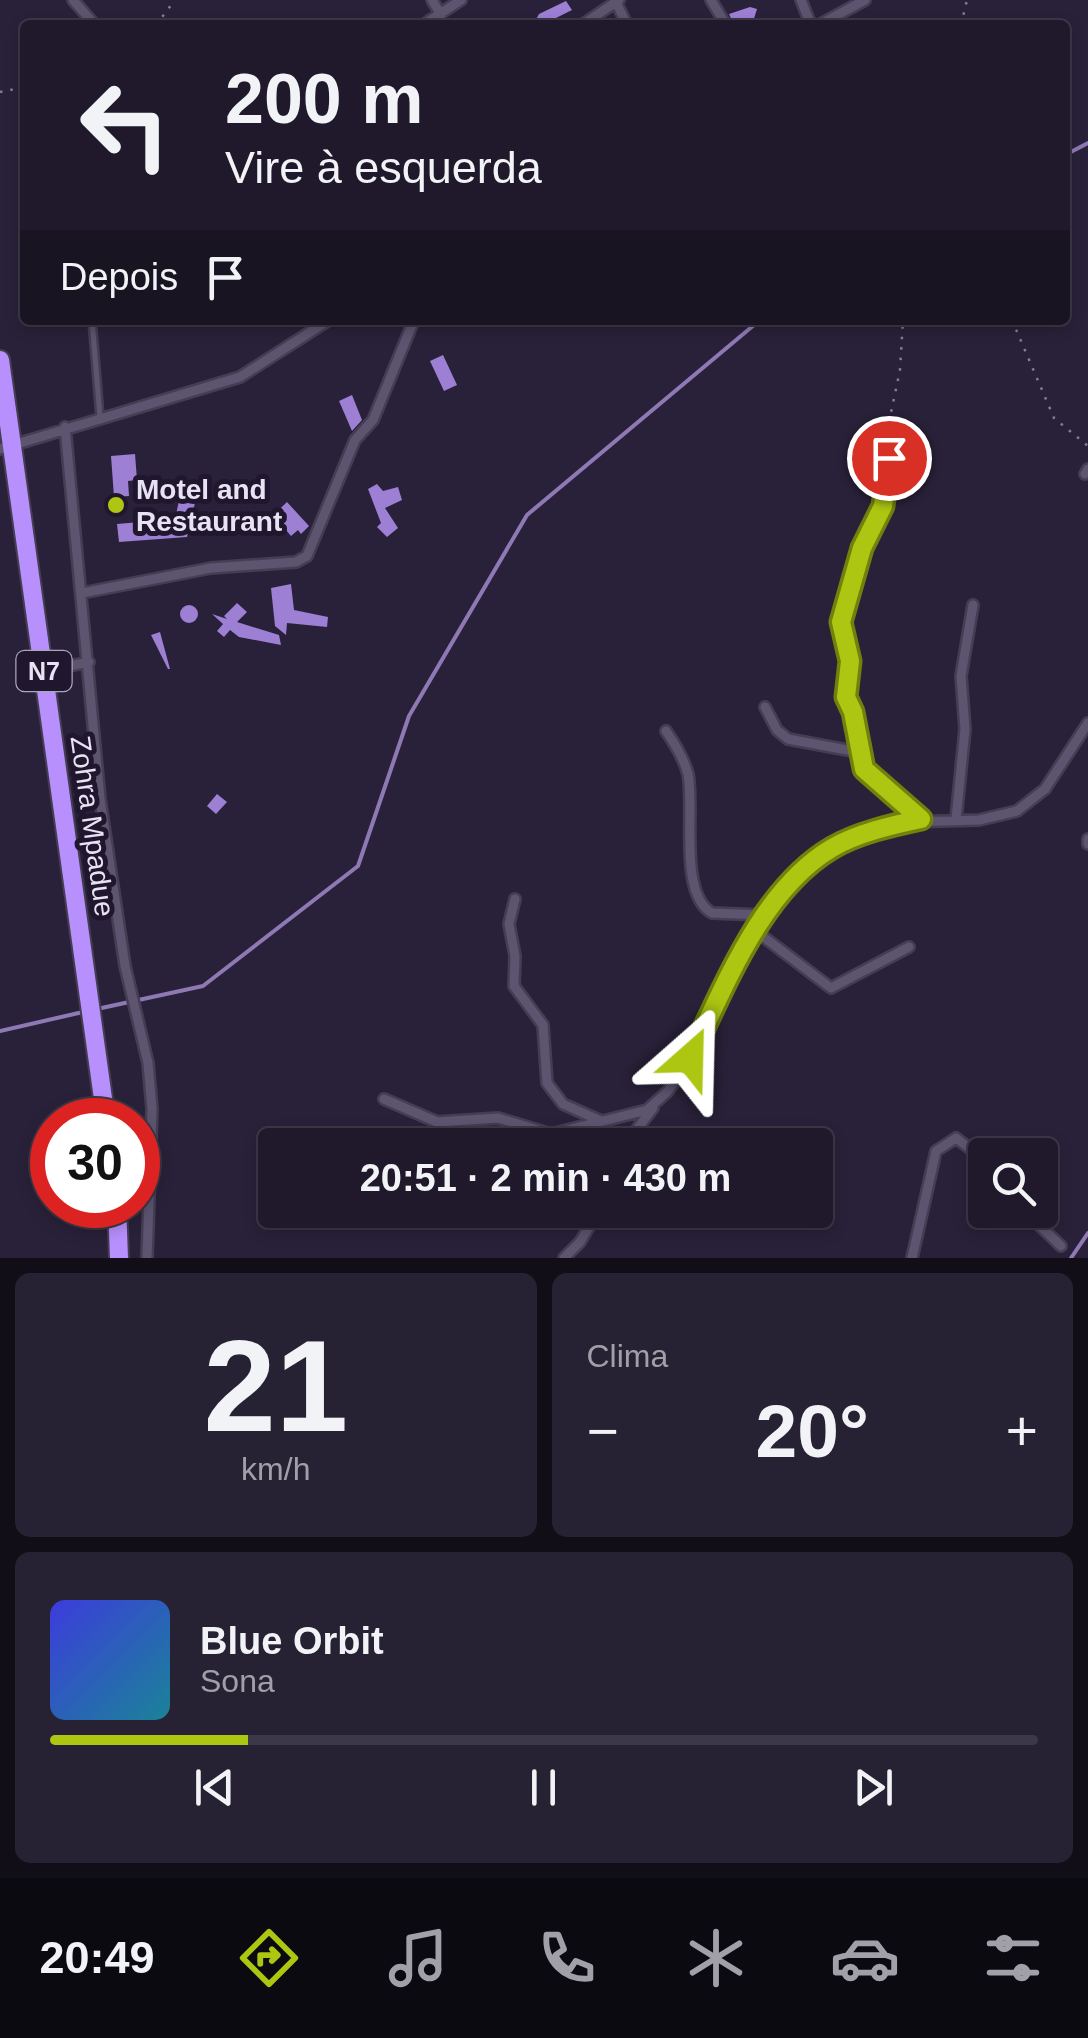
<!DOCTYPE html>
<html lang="pt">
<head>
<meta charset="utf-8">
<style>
  :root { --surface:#1f192b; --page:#272233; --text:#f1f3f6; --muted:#a1a0a9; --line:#3c3847; --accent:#acc612 }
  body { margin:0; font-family:Helvetica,sans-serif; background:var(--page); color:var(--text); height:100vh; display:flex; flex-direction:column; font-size:38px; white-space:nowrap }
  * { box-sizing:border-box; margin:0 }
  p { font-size:32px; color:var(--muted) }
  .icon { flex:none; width:55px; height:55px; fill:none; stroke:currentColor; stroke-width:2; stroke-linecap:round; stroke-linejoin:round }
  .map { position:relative; height:1258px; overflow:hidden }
  .sheet { display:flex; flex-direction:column; gap:15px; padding:15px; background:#110e18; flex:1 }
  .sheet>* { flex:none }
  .guide { position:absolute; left:20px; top:20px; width:1050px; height:305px; border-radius:10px; box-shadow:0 5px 15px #0003,0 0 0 2px var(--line); background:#1f192b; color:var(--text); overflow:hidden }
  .tools { position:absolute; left:968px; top:1138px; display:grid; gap:20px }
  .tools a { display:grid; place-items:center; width:90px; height:90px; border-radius:10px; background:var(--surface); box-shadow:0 5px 15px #0003,0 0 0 2px var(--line); font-size:50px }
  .speed { position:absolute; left:30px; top:1098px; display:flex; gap:20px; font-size:50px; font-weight:700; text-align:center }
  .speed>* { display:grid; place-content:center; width:130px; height:130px; border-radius:50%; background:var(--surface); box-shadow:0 5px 15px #0003,0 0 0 2px var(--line); line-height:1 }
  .speed .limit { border:15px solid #d22; background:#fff; color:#111 }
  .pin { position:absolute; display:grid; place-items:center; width:85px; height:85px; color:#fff; margin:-42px; border:5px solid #fff; border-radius:50%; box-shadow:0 2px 10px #0007 }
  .me { position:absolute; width:110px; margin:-55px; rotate:25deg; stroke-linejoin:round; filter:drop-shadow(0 0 8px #0008) }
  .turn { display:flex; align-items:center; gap:35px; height:210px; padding:0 40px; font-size:45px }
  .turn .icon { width:130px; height:130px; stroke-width:2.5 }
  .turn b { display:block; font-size:70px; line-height:85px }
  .then { display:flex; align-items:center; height:95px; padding:0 40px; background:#0003; gap:20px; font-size:38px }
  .big { font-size:75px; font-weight:800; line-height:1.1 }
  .sheet .widget { flex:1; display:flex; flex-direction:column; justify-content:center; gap:15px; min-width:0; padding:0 35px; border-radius:15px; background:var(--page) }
  .sheet .dial { align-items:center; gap:0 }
  .dial b { font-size:130px; line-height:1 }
  .song { display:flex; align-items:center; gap:30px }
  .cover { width:120px; height:120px; border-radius:15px; background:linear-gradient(135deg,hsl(240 70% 55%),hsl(190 70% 35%)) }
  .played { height:10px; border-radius:5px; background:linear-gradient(90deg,var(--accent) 20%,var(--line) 20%) }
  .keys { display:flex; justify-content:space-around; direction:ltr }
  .heat { display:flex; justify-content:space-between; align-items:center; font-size:55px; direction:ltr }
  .sheet .tiles { flex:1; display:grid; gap:15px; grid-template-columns:1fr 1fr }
  .widget:last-child { grid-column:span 2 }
  .trip { position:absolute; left:258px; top:1128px; width:575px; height:100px; border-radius:10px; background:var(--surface); box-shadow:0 5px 15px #0003,0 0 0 2px var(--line); font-weight:800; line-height:100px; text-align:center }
  .tab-bar { display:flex; height:160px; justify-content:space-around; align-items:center; background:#0c0a11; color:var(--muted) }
  .tab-bar .icon { width:70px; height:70px }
  .tab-bar .on { color:var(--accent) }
  .tab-bar b { font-size:45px; color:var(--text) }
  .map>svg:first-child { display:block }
</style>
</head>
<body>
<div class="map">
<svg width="1088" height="1258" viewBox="0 0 1088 1258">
  <rect width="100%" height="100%" fill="#292139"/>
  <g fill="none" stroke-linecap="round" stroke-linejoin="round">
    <!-- stream -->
    <path stroke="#8f79b5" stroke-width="4" d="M 1065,155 L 1088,143
      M 97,1009 L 203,986 L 358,866 L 409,716 L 527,515 L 760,320
      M 0,1031 L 83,1012
      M 1071,1258 L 1088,1233"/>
  </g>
  <!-- building -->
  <path fill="#9d7fd4" d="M 566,1 L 572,10 L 542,25 L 533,25 L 539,14 Z
    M 750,7 L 757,9 L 752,25 L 734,25 L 729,14 Z
    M 443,355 L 457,385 L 444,391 L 430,361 Z
    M 352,395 L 362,420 L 352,431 L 339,401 Z
    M 135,454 L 137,480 L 128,481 L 129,496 L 114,497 L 111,456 Z
    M 377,484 L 383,491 L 398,487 L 402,500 L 385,508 L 398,528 L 387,537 L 377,527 L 381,523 L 368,489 Z
    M 182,487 L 198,490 L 187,537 L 119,542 L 117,524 L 175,519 Z
    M 287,502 L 309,526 L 301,534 L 298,530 L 291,536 L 280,523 L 271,531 L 264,524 Z
    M 291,584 L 294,610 L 328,617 L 327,627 L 287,623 L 286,635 L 275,626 L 271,588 Z
    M 237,603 L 247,612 L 237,622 L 279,635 L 281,645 L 239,637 L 230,630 L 224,637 L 217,631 L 223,624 L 212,614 L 227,619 L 224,616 Z
    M180 614a9 9 0 1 1 18 0a9 9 0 1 1-18 0Z
    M 160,632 L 170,669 L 168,669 L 151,635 Z
    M 217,794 L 227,802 L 216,814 L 207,806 Z"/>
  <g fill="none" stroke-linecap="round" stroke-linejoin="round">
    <!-- lane casing -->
    <g stroke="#453e53" stroke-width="10">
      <path id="lane" d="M 92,320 L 100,417"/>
    </g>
    <!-- street casing -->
    <g stroke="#453e53" stroke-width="14">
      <path id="street" d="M 73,0 L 95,25
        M 432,0 L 441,15
        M 615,0 L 627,25
        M 711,0 L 726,25
        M 801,0 L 811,25
        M 423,25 L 461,0
        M 582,25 L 619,0
        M 819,25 L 865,0
        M 65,427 L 100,799 L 125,966 L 148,1063 L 152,1109 L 147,1258
        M 888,430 C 889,455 890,482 883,506 C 875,536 856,560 847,590 C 840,617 850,746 864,768 C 876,788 903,804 921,819
        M 0,449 L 240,377 L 329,320
        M 1085,474 L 1088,469
        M 82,593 L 211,568 L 296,562 L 307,556 L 355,440 L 373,420 L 414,320
        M 44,671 L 89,662
        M 765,707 L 777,730 L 788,739 L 858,752
        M 666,731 C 675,744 684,759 688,774 C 695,809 678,894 712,913 L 767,915
        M 956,819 L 965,729 L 961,676 L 973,605
        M 1088,839 L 1088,844
        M 515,899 L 509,924 L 515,956 L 514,986 L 543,1025 L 547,1083 L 563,1104 L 601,1121
        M 757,932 L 831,988 L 909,947
        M 384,1099 L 437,1122 L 498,1118 L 551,1134 L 647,1110 L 668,1091 L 691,1058 L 723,983 L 795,879 L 843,842 L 908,822 L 979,820 L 1017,811 L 1045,789 L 1088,723
        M 625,1145 L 653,1108
        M 1023,1210 L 1061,1246
        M 564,1258 L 580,1242 L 599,1210
        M 912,1258 L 936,1151 L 956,1138 L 985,1160"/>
    </g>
    <!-- highway casing -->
    <g stroke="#453e53" stroke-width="22">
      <path id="highway" d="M 0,360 L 106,1120
        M 117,1205 L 119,1258"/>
    </g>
    <!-- path -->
    <path stroke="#847e92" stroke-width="2.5" stroke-dasharray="2.5 8" stroke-linecap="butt" d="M 156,25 L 175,0
      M 961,25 L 967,0
      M 0,92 L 25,87
      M 1012,320 L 1054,418 L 1088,446
      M 889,422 L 900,370 L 903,320"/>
    <!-- lane -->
    <use href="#lane" stroke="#5d5470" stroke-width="5"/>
    <!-- street -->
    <use href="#street" stroke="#5d5470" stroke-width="9"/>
    <!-- highway -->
    <use href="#highway" stroke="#b790fe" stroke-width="18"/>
  </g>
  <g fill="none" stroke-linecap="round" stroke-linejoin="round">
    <!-- route casing -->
    <g stroke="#70810c" stroke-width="25">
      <path id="route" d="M 690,1058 C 724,988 761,890 832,848 C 857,833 893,825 921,819 L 864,769 L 853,712 L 846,697 L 850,661 L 841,622 L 862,548 L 883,506 L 889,458"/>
    </g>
    <!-- route -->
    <use href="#route" stroke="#acc612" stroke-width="18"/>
  </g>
  <!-- markers -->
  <circle fill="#acc612" stroke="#20172f" stroke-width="4" cx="116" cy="505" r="10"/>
  <g text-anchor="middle" stroke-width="10" stroke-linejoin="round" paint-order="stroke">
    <!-- shield labels -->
    <rect fill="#20172f" stroke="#aba6b8" stroke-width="2.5" x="16.5" y="651" width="55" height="40" rx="8"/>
    <g font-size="25" font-weight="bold" fill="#e7e3f3">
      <text x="44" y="680">N7</text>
    </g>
    <!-- poi labels -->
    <g font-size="28" font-weight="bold" fill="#e7e3f3" stroke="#20172f" text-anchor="start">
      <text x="136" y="499">Motel and<tspan x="136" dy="32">Restaurant</tspan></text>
    </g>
    <!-- street labels -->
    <g font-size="28" fill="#e7e3f3" stroke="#20172f">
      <text transform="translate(93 826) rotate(82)" y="10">Zohra Mpadue</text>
    </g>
  </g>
</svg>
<div class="tools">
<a><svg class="icon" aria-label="search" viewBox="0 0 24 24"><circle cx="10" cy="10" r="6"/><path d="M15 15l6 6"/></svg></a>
</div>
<div class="speed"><div class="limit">30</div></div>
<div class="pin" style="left:889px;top:458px;background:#d93025"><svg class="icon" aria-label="arrive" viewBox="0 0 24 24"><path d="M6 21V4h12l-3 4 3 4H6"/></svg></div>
<svg class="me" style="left:690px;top:1058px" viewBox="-20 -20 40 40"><path d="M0-17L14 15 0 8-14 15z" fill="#acc612" stroke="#fff" stroke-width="4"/></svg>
<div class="trip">20:51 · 2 min · 430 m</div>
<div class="guide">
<div class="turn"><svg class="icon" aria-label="left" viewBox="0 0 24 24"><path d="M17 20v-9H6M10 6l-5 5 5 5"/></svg><div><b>200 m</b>Vire à esquerda</div></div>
<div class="then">Depois<svg class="icon" aria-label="arrive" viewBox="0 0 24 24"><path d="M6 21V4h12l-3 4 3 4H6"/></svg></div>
</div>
</div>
<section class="sheet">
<div class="tiles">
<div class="widget dial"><b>21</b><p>km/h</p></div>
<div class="widget"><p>Clima</p>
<div class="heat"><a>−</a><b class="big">20°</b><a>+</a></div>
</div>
<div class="widget">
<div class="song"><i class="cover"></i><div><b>Blue Orbit</b><p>Sona</p></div></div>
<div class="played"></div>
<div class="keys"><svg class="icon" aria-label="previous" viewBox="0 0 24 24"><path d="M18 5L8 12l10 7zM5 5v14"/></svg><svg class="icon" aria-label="pause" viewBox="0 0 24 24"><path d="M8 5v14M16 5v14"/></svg><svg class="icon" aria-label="next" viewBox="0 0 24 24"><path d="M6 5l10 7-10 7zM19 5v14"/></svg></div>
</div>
</div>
</section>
<nav class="tab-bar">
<b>20:49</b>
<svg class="icon on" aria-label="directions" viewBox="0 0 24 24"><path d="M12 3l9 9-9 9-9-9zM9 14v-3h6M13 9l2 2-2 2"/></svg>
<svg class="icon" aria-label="music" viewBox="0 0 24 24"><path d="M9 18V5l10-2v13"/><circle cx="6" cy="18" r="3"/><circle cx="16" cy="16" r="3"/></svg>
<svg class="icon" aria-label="phone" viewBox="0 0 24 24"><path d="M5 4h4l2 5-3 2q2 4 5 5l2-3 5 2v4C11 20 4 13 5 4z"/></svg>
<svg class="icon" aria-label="climate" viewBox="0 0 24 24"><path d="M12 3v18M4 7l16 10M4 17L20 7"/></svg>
<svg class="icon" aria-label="car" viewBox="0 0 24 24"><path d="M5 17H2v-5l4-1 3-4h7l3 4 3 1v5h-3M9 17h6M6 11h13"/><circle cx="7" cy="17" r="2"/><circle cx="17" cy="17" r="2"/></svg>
<svg class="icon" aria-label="filters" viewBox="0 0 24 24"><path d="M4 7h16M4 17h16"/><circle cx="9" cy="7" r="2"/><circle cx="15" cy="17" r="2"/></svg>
</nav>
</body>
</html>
